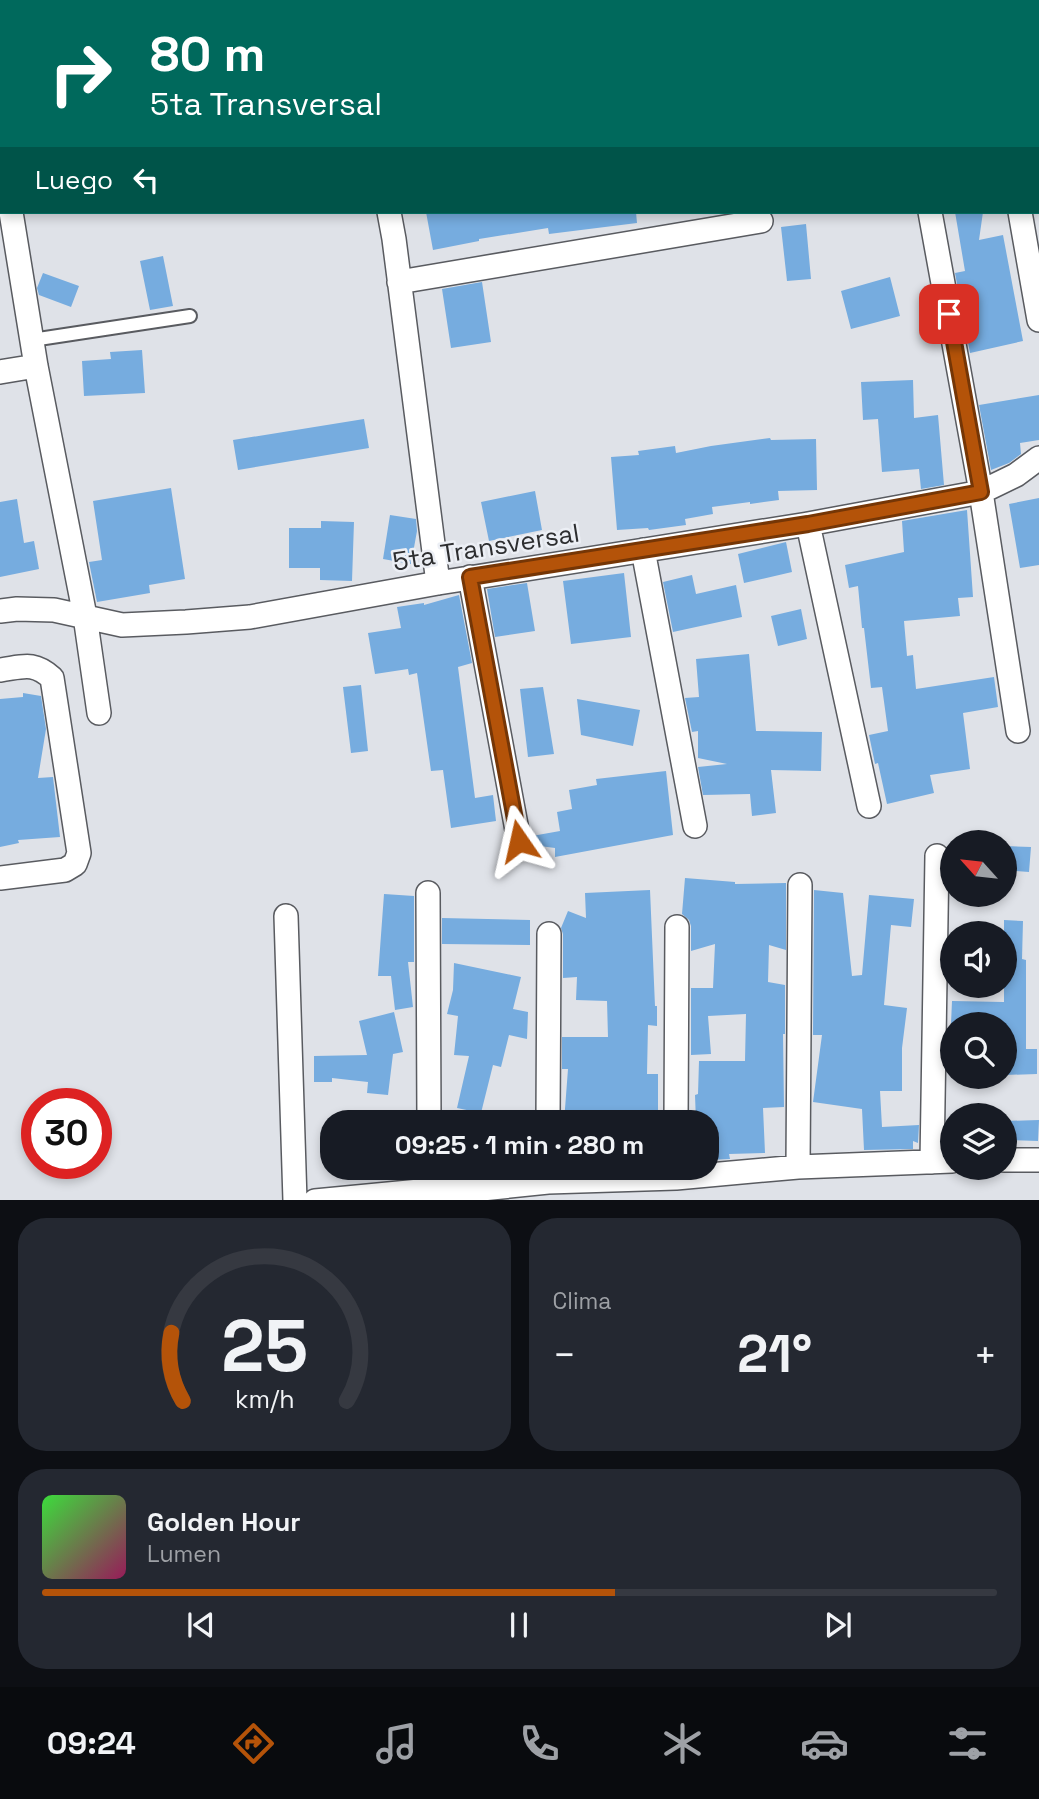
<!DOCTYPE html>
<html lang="es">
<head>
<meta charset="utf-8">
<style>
  :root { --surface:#171b24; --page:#242831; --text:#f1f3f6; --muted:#9ea1a6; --line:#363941; --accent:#b45309 }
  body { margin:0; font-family:"Space Grotesk",sans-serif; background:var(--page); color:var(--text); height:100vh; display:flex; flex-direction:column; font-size:26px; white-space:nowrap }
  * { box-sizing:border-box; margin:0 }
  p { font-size:23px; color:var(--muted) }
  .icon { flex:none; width:38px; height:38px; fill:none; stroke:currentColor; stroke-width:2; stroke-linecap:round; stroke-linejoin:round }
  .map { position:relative; height:1200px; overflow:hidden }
  .drawer { display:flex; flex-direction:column; gap:18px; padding:18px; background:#0d0f14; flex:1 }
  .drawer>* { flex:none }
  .guide { position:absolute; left:0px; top:0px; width:1040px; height:214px; box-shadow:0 4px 10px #0003; background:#00695c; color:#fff; overflow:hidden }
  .needle { width:46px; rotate:297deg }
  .controls { position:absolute; left:940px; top:830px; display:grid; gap:14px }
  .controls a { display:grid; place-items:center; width:77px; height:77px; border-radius:50%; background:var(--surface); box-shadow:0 4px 10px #0003; font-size:35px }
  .speed { position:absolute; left:21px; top:1088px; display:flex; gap:14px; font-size:35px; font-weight:700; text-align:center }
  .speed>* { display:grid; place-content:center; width:91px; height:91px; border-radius:50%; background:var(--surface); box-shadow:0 4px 10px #0003; line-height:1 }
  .speed .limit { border:10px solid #d22; background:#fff; color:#111 }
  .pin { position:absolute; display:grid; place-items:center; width:60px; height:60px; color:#fff; margin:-30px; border-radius:14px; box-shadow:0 4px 10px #0006 }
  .me { position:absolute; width:77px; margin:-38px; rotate:349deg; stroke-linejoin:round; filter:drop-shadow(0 0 5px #0008) }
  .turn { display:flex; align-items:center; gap:24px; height:147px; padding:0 35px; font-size:32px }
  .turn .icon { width:91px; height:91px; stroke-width:2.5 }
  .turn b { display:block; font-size:49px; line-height:60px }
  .then { display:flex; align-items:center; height:66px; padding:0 35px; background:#0003; gap:14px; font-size:26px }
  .big { font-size:52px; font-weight:600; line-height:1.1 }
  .drawer .widget { flex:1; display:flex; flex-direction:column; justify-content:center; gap:10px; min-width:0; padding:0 24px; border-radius:28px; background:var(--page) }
  .drawer .dial { align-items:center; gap:0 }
  .dial svg { height:182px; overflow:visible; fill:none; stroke:var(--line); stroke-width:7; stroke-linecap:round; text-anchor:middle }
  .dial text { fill:var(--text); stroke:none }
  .song { display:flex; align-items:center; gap:21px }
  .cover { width:84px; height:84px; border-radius:10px; background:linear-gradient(135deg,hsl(120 70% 55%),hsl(330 70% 35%)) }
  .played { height:7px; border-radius:4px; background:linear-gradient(90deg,var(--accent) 60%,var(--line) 60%) }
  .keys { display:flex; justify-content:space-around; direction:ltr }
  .heat { display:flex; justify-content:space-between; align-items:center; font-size:38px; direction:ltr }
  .drawer .tiles { flex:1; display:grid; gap:18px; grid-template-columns:1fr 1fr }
  .widget:last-child { grid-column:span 2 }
  .trip { position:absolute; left:320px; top:1110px; width:399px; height:70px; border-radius:28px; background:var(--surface); box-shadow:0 4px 10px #0003; font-weight:600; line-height:70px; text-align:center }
  .dock { display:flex; height:112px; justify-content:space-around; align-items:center; background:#090b0e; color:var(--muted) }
  .dock .icon { width:49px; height:49px }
  .dock .on { color:var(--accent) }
  .dock b { font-size:32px; color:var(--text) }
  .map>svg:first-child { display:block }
</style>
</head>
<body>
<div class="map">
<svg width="1039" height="1201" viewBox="0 0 1039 1201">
  <rect width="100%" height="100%" fill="#dfe2e8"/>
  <!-- building -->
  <path fill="#76acdf" d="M 426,212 L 636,212 L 637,223 L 549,234 L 548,228 L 479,239 L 479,241 L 433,250 Z
    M 955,212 L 983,212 L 979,240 L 1003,235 L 1023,341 L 970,353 L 955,273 L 965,271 Z
    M 806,224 L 811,279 L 787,281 L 781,227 Z
    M 163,256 L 173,306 L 150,310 L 140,261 Z
    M 43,273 L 79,286 L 71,307 L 39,295 L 37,288 Z
    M 890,277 L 900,316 L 851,329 L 841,291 Z
    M 482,282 L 491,342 L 451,348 L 442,289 Z
    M 142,350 L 145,393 L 84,396 L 82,361 L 111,359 L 110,352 Z
    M 913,380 L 914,418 L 938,415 L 944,485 L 921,489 L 919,469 L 882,472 L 878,419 L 863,420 L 861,382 Z
    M 1039,395 L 1039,440 L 1020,443 L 1021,454 L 1009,463 L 991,470 L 979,405 Z
    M 364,419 L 369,448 L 238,470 L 233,440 Z
    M 770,438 L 771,440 L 816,439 L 817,490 L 778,491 L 779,500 L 750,504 L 750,502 L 712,507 L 713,514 L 685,519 L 686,525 L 649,530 L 648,528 L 617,530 L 611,457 L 639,455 L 638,451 L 675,446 L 676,453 L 711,446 Z
    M 171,488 L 185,579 L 149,585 L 150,593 L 97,602 L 89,562 L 102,560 L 93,501 Z
    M 535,491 L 542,530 L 489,541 L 481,502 Z
    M 1039,498 L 1039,565 L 1020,568 L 1009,504 Z
    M 17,499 L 24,543 L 34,541 L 39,569 L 0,577 L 0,502 Z
    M 967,510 L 973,597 L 958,598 L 960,616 L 904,621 L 907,656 L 913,655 L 916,689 L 994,677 L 998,707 L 963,713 L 970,769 L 930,775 L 934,793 L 887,804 L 878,763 L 875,764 L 869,735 L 888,731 L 882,687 L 871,688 L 864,628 L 862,628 L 858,586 L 849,588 L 845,565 L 904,552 L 902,521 Z
    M 390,515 L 416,519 L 417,531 L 411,564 L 383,559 Z
    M 321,521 L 354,522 L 352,581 L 320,580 L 320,568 L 289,568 L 289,528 L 321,528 Z
    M 786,542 L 792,572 L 744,583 L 738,554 Z
    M 624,573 L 631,637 L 571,644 L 563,581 Z
    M 692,575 L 696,594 L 736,585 L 742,617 L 673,632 L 663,582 Z
    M 527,583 L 535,631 L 495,637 L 487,589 Z
    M 459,595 L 472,663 L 458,667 L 475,798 L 493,795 L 496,821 L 451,828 L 443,770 L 431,771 L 417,673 L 409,675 L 408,669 L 375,674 L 368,633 L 401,628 L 397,607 L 424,603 L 424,605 Z
    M 801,609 L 807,639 L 778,646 L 771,616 Z
    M 749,654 L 756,731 L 822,732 L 821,771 L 771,770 L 776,813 L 752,816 L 750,794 L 703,795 L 698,767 L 727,764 L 698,758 L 698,731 L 692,732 L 685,698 L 699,697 L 696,659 Z
    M 361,685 L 368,751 L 351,753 L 343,687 Z
    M 543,687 L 554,754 L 528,757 L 520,689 Z
    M 23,693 L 41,696 L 46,729 L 38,778 L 53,777 L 60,837 L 18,840 L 19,843 L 0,847 L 0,699 L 23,697 Z
    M 577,699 L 640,710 L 633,746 L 581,735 Z
    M 666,771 L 673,835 L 555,857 L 555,848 L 532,845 L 532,836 L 560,831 L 557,812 L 572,809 L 569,790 L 597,785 L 596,779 Z
    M 1004,846 L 1031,847 L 1029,872 L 1004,870 Z
    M 685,878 L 735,882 L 735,884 L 786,883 L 786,950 L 769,945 L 768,982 L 785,985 L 785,1034 L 783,1034 L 784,1107 L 763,1108 L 765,1153 L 729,1154 L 730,1159 L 707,1160 L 707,1122 L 696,1122 L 695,1095 L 698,1094 L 699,1061 L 745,1061 L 746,1014 L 708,1016 L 711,1054 L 691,1055 L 691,988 L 713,988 L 715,944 L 691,951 L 691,926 L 689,920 L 682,914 Z
    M 650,890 L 655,1006 L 657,1006 L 657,1026 L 648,1025 L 647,1074 L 658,1074 L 658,1122 L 564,1122 L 568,1069 L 562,1069 L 562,1037 L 608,1037 L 607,1001 L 576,1000 L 577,977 L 563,978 L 563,934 L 561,928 L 568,911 L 586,918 L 585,893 Z
    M 814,890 L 843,893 L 852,976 L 862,975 L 869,895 L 914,899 L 911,927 L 891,925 L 884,1005 L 907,1008 L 902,1048 L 902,1091 L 880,1091 L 882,1127 L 919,1125 L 918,1143 L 913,1141 L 913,1149 L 864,1150 L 862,1109 L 813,1102 L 822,1035 L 813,1035 Z
    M 384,894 L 414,896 L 414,962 L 408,962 L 413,1007 L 395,1010 L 391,976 L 378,976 Z
    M 442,918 L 530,920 L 530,945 L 442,944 Z
    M 1004,920 L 1023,921 L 1022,959 L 1026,960 L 1026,1049 L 1037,1049 L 1037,1074 L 1004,1075 L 1004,1024 L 951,1024 L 952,1001 L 1004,1002 Z
    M 454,963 L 521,977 L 513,1009 L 528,1012 L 527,1039 L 509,1035 L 501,1067 L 493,1065 L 481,1113 L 457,1108 L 469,1056 L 454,1055 L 458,1016 L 447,1014 L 453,990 Z
    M 394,1012 L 403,1052 L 393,1054 L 388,1095 L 367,1093 L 368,1082 L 332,1078 L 332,1082 L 314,1082 L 314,1056 L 367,1055 L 359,1021 Z
    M 1039,1120 L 1038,1141 L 1004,1140 L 1004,1121 Z"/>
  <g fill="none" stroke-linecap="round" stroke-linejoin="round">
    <!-- lane casing -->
    <g stroke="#595b60" stroke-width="16">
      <path id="lane" d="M 32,340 L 190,316"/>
    </g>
    <!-- street casing -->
    <g stroke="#595b60" stroke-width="26">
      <path id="street" d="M 349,0 L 349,2
        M 513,0 L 514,2
        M 633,0 L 634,2
        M 768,0 L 769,2
        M 892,0 L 893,2
        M 266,2 L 275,0
        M 0,57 L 2,57
        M 0,145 L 2,156
        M 11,212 L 36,366 L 85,616 L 99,713
        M 389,212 L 394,239 L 438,583
        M 930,212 L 981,492 L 1018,731
        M 1020,212 L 1039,320
        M 399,282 L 761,221
        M 0,372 L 36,366
        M 808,524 L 869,806
        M 643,550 L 695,826
        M 470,577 L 519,841
        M 0,611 L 17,609 L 54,610 L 122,625 L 186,622 L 250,617 L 438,583 L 808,524 L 981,492 L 1016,475 L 1039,458
        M 0,670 C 23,667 33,661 52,678 L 79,853 L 75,864 L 65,870 L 0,878
        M 428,893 L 429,1122
        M 286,916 L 295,1201
        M 548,1122 L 549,934
        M 676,1122 L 677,927
        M 1004,1160 L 1039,1160
        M 932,1162 L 937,856
        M 430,1167 L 430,1201
        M 798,1167 L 800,885
        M 315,1201 L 430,1190 L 464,1191 L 548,1182 L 676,1178 L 798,1167 L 952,1161"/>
    </g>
    <!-- lane -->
    <use href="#lane" stroke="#fff" stroke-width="12"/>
    <!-- street -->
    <use href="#street" stroke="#fff" stroke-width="23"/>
  </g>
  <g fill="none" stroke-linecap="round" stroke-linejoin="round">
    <!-- route casing -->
    <g stroke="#753606" stroke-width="18">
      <path id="route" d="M 519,841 L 470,577 L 808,524 L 981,492 L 949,314"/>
    </g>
    <!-- route -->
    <use href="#route" stroke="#b45309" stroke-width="12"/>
  </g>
  <g text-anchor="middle" stroke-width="5" stroke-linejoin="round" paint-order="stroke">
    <!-- street labels -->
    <g font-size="26" fill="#2d2e30" stroke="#eceff5">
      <text transform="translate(486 547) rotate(-9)" y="9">5ta Transversal</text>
    </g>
  </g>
</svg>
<div class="controls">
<a><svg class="needle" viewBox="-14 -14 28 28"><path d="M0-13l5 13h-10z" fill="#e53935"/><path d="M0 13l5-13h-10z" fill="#9ea1a6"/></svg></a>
<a><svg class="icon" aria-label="sound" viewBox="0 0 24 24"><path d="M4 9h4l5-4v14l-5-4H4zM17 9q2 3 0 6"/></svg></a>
<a><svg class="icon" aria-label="search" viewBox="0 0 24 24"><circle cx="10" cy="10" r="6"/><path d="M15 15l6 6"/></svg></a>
<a><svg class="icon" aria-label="layers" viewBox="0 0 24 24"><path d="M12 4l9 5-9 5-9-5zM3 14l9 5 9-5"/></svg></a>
</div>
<div class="speed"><div class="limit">30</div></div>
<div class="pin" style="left:949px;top:314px;background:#d93025"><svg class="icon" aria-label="arrive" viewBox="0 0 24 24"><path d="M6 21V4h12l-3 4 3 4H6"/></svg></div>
<svg class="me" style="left:519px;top:841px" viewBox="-20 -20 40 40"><path d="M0-17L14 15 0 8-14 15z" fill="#b45309" stroke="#fff" stroke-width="4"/></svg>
<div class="trip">09:25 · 1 min · 280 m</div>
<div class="guide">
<div class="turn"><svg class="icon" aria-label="right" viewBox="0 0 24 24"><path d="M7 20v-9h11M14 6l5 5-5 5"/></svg><div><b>80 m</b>5ta Transversal</div></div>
<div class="then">Luego<svg class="icon" aria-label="left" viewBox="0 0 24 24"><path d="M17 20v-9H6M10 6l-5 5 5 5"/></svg></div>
</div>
</div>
<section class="drawer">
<div class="tiles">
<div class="widget dial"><svg viewBox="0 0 100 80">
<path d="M14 69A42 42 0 1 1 86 69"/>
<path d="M14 69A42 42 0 0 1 9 39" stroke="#b45309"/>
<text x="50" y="56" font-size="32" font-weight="700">25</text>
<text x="50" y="72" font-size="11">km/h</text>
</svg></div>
<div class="widget"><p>Clima</p>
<div class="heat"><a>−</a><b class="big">21°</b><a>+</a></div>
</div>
<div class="widget">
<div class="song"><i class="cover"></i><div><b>Golden Hour</b><p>Lumen</p></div></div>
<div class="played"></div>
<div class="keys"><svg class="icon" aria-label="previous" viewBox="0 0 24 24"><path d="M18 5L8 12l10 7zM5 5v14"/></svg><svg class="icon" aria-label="pause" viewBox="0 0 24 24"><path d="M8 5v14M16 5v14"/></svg><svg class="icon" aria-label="next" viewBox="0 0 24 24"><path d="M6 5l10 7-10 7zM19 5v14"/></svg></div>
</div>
</div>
</section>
<nav class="dock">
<b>09:24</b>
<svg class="icon on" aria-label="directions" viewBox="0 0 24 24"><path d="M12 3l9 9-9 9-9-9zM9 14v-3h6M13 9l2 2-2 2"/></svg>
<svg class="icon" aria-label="music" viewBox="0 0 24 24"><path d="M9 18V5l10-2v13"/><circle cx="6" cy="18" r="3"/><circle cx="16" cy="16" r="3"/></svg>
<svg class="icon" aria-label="phone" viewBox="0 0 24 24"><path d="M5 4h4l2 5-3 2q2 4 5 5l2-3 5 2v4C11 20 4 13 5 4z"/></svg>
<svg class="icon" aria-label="climate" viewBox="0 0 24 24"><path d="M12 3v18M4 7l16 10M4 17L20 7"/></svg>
<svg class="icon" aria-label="car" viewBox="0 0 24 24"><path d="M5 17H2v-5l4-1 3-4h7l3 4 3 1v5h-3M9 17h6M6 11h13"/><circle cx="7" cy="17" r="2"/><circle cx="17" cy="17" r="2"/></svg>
<svg class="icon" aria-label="filters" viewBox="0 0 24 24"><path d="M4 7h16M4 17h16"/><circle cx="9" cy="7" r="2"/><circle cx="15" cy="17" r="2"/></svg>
</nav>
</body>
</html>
